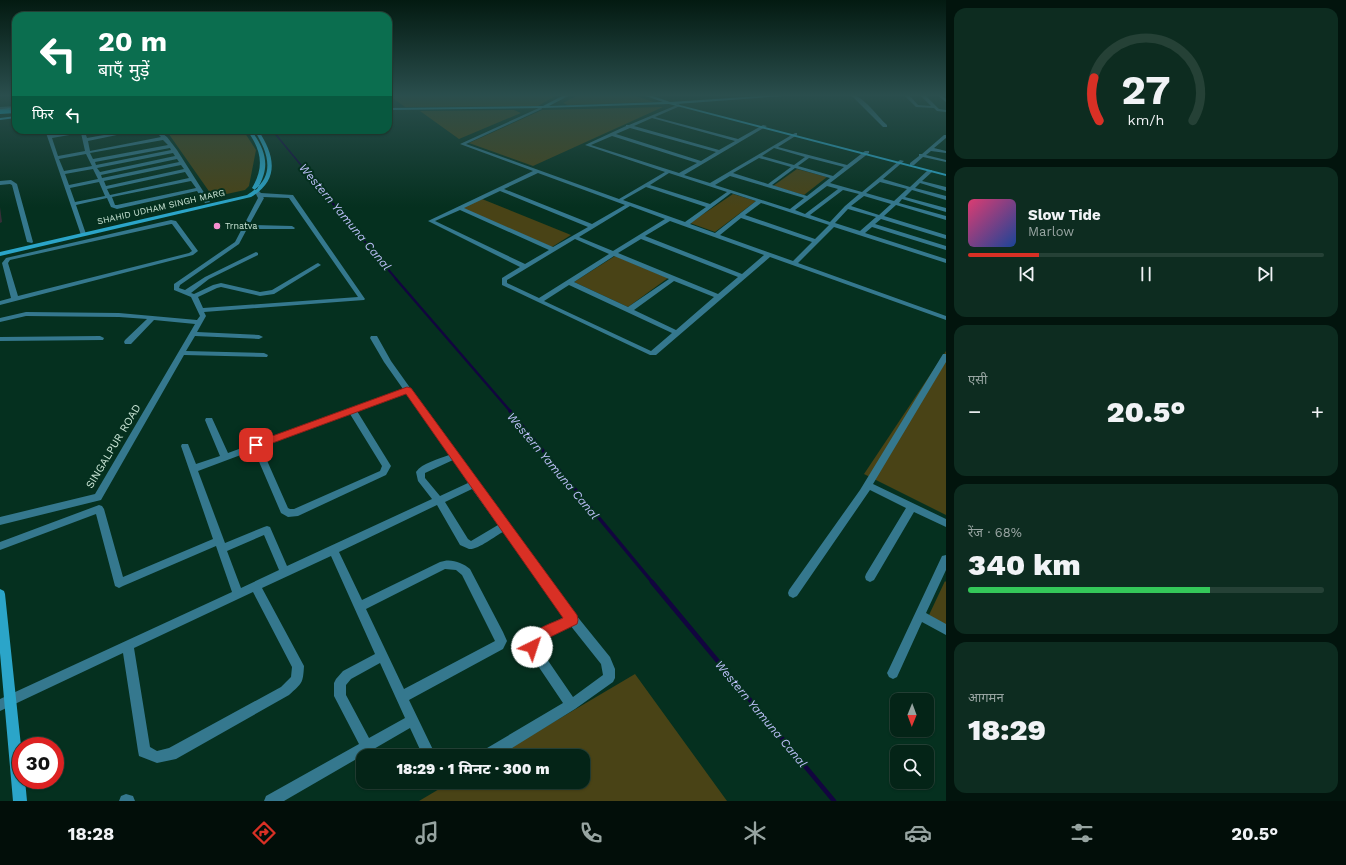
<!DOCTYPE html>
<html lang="hi">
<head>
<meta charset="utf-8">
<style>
  :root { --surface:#042417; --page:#0d2c20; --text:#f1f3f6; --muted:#97a4a1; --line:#254136; --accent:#d93025 }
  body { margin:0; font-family:"Work Sans","Noto Sans Devanagari",sans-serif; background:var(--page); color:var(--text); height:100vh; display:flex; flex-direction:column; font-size:15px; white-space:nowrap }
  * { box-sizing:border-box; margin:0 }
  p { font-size:13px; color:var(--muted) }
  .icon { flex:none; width:22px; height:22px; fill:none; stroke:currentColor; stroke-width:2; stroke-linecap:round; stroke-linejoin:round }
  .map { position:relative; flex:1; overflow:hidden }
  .side { display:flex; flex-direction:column; gap:8px; padding:8px; background:#02140d; width:400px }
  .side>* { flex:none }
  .guide { position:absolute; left:12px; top:12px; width:380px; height:122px; border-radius:12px; box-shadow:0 1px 3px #0004,0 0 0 1px var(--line); background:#0b6e4f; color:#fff; overflow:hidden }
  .needle { width:26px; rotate:181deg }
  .tools { position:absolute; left:890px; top:693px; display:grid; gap:8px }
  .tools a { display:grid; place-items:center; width:44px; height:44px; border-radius:8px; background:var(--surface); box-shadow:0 1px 3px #0004,0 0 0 1px var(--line); font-size:20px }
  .speed { position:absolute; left:12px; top:737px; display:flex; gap:8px; font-size:20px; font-weight:700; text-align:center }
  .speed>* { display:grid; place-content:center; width:52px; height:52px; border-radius:50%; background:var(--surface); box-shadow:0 1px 3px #0004,0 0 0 1px var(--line); line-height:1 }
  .speed .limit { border:6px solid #d22; background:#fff; color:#111 }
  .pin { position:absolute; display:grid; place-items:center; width:34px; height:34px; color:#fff; margin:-17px; border-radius:8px; box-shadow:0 2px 6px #0006 }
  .me { position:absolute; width:44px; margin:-22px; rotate:41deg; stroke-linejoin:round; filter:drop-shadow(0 0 3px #0008) }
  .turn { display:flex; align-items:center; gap:14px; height:84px; padding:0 20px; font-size:18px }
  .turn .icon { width:52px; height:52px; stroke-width:2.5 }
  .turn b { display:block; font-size:28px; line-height:34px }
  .then { display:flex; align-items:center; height:38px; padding:0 20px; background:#0003; gap:8px; font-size:15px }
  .big { font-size:30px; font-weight:800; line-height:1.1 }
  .side .tile { flex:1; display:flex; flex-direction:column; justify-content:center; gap:6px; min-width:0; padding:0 14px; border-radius:12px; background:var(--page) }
  .side .dial { align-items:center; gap:0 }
  .dial svg { height:104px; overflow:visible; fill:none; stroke:var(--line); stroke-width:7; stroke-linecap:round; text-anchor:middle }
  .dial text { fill:var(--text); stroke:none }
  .song { display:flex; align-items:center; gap:12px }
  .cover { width:48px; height:48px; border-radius:6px; background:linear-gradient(135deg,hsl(340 70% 55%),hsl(220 70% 35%)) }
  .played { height:4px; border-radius:2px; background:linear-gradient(90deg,var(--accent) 20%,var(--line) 20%) }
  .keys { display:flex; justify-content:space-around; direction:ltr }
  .heat { display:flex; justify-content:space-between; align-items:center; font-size:22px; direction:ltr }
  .charge { height:6px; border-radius:3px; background:linear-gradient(90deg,#34c759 68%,var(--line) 0) }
  .trip { position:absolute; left:356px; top:749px; width:234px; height:40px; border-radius:12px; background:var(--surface); box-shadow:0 1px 3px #0004,0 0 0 1px var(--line); font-weight:800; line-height:40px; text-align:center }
  .tabs { display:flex; height:64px; justify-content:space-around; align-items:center; background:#020e09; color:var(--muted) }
  .tabs .icon { width:28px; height:28px }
  .tabs .current { color:var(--accent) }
  .tabs b { font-size:18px; color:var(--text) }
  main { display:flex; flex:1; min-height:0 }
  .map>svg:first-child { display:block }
</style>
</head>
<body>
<main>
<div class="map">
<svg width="946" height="801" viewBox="0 0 946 801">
  <rect width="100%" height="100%" fill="#05301f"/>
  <!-- green -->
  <path fill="#494316" d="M 389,95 L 557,95 L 538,106 L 405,107 Z
    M 578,95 L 632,95 L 654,102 L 568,105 L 563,103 Z
    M 663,107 L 533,166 L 469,143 L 542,110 Z
    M 514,110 L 521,113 L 459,139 L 420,111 Z
    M 166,130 L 243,130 L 256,150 L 249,186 L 245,190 L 213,197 Z
    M 797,169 L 827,177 L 804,195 L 773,186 Z
    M 733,194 L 756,201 L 715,232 L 690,223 Z
    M 482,199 L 571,235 L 552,247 L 462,208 Z
    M 615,256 L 668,278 L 628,307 L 574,282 Z
    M 946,351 L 946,515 L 864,474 Z
    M 945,581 L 946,582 L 946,625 L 929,615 Z
    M 635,674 L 727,801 L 419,801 L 451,782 L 583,782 L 583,756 L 496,756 Z"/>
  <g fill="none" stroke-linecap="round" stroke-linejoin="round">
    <!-- stream-far4 -->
    <path stroke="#12053f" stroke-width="1.5" d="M 272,130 L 310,176"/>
    <!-- stream-far3 -->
    <path stroke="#12053f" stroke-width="2" d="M 309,175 L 397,280"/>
    <!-- stream-far2 -->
    <path stroke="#12053f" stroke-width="2.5" d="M 396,279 L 511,412"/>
    <!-- stream-far1 -->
    <path stroke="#12053f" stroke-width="3.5" d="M 510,411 L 653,583"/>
    <!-- stream -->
    <path stroke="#12053f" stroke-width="4.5" d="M 652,582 L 834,801"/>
    <!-- street -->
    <path fill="#35788e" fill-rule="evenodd" d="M 851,95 C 863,95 878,117 887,125 L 887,127 L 883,127 Z
      M 904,95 L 909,95 L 918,105 L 931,106 L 920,95 L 925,95 L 939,109 L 946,110 L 946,112 L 937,111 L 934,108 L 916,107 Z
      M 937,95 L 942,95 L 946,99 L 946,102 Z
      M 679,104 L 680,106 L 655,117 L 738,139 L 763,125 L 767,126 L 684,175 L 710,183 L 795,133 L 797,133 L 797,135 L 778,147 L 847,165 L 865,151 L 869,151 L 869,153 L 830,183 L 862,192 L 900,160 L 904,161 L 883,179 L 910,187 L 928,170 L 932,170 L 932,172 L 922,181 L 946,187 L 946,191 L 920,183 L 915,188 L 946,196 L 946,200 L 912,190 L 905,197 L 946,208 L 946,212 L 902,199 L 899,203 L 946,216 L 946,220 L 896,205 L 884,216 L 946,235 L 946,239 L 881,219 L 875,224 L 946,246 L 946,250 L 872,227 L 865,233 L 946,259 L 946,263 L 834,227 L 798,263 L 946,316 L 946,320 L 770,257 L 656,355 L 650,355 L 502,285 L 502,278 L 520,267 L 428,221 L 533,171 L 460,144 L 541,107 L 542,109 L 466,144 L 619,199 L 665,172 L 585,145 L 626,126 L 626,125 L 629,125 ZM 652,118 L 735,141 L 719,150 L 634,126 ZM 630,128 L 716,152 L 701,161 L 616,134 ZM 612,136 L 697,163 L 679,173 L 591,145 ZM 774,148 L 805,157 L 794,165 L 762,156 ZM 759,158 L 791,167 L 768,184 L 733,173 ZM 809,158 L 844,167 L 833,176 L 798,166 ZM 795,168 L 830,178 L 807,196 L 772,185 ZM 538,173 L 625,205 L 592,224 L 504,189 ZM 669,173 L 727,192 L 710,204 L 650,185 ZM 730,176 L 804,198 L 790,209 L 715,185 ZM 880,182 L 907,189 L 894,201 L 866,193 ZM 827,186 L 838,189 L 805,214 L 795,210 ZM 646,187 L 706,207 L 685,222 L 623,200 ZM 843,190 L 859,194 L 845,206 L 830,222 L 810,215 ZM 500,191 L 588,227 L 553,247 L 464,208 ZM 731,193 L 756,201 L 715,233 L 690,224 ZM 864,196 L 891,204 L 879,215 L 851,206 ZM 761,203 L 829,225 L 815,239 L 745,215 ZM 630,206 L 665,219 L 613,251 L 579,237 ZM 848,209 L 876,217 L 860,231 L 835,223 ZM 460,210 L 549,250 L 525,264 L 435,221 ZM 741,218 L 812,242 L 793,261 L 720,235 ZM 670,221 L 764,255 L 742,274 L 645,236 ZM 575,239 L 609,254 L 539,298 L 507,283 L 507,280 ZM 641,239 L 738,277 L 718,294 L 618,253 ZM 614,256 L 669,279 L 628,307 L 574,282 ZM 674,281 L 714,297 L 676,330 L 634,310 ZM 569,285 L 672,333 L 651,351 L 544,301 Z
      M 16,106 L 16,108 L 0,109 L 0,107 Z
      M 45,130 L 49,130 L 51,135 L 81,130 L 90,130 L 85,132 L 87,138 L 132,130 L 141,130 L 88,141 L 90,151 L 161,137 L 154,130 L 158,130 L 167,137 L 177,150 L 210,202 L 205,203 L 197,191 L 117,209 L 111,207 L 107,198 L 76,205 L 86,234 L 81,235 ZM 81,133 L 85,151 L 58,156 L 52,138 ZM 163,140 L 168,145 L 93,159 L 90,153 ZM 170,148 L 171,150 L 96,165 L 95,162 ZM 173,153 L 175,156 L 100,172 L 97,168 ZM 86,154 L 92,166 L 64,171 L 59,159 ZM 177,159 L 179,162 L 102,178 L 101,175 ZM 181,165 L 184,169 L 106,186 L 104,181 ZM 93,169 L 98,179 L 69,185 L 65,174 ZM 185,172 L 189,178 L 110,195 L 107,189 ZM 191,181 L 196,188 L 117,205 L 115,205 L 112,197 ZM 99,182 L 105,196 L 75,202 L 70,188 Z
      M 944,135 L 946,135 L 946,138 L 934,148 L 946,151 L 946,153 L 931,151 L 926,155 L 946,160 L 946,162 L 923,157 L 914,165 L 910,165 L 910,163 L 919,156 L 919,154 L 922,154 Z
      M 11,180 L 17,184 L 33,242 L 32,243 L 27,242 L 12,185 L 10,184 L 0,185 L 0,181 Z
      M 258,190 L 261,193 L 293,195 L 365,299 L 364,300 L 204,312 L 206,316 L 197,332 L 259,335 L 263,337 L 259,339 L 195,336 L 186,351 L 264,353 L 268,355 L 267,357 L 184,355 L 101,500 L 0,525 L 0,517 L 95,494 L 195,324 L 154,320 L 131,344 L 125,344 L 124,342 L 125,340 L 147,319 L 119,317 L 26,316 L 0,322 L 0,318 L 26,312 L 119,313 L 197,320 L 200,316 L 191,297 L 174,290 L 174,284 L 235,242 L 258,198 L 255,192 ZM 263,197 L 289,198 L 358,297 L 203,308 L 198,297 L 217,288 L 221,287 L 260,296 L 274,294 L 321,265 L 318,263 L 316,264 L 272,290 L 260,292 L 221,283 L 213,285 L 194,294 L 191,293 L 209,279 L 258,255 L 258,253 L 256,252 L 205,277 L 185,290 L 179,288 L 180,285 L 239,244 L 247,229 L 294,229 L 295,228 L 292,226 L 249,225 L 264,198 Z
      M 171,220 L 176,221 L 198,251 L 193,255 L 0,305 L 0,301 L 11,298 L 2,263 L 6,258 ZM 171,224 L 172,224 L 192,251 L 189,253 L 18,296 L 8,263 L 10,260 Z
      M 100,336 L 104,338 L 103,340 L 0,341 L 0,337 Z
      M 371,336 L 377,336 L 391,361 L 477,482 L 576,615 L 610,657 L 615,669 L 615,678 L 613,682 L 575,709 L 499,756 L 481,756 L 482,751 L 563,703 L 528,651 L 526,644 L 534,632 L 564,617 L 503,532 C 495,536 478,550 469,549 C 466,548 463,546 460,545 L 437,505 L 339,552 L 362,600 L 440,562 C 450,558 462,562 470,569 L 503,632 L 507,641 L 503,649 L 409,700 L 436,756 L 423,756 L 410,728 L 284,801 L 264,801 L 266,796 L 359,744 L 334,696 L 334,683 L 336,679 L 343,671 L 375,654 L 331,556 L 262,588 L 304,666 C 303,684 302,683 289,695 L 176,759 L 157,763 L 139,756 L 138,751 L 123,653 L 0,711 L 0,699 L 232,592 L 216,546 L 123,586 L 119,588 L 115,586 L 96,514 L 0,550 L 0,542 L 99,505 L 102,506 L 104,509 L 123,577 L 213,539 L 181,446 L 182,444 L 188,444 L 196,464 L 220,456 L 205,420 L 206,418 L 212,418 L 228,453 L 403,389 L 384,362 L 370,338 ZM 406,393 L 449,455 C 439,459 422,463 416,472 L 418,481 L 432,499 L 287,566 L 270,527 L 267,526 L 264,527 L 225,543 L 198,471 L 254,450 L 281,513 L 288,517 L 298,516 L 386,475 L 391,466 L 357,411 ZM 350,414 L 382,466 L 380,471 L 294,509 L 290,509 L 288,508 L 261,447 ZM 453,460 L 468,483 L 440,496 L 425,478 L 425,473 ZM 472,489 L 498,525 L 471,541 L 468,539 L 445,502 ZM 264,535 L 279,570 L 241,588 L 227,551 ZM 445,569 L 456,570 L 462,575 L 495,641 L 404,689 L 366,609 ZM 253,592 L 292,667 L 291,677 L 281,687 L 169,748 L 157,751 L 150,747 L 134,648 ZM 570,625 L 601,664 L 603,675 L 573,697 L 538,646 L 542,640 ZM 380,663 L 405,718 L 369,738 L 346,695 L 346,685 L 351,679 Z
      M 943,354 L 946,354 L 946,362 L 873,484 L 946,519 L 946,527 L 914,512 L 874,580 L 870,582 L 866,580 L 865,577 L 866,574 L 906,508 L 870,490 L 797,596 L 793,598 L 789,596 L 788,593 L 789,590 L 860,490 Z
      M 946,555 L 946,570 L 926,613 L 946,624 L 946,635 L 922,622 L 897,677 L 893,679 L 889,677 L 887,673 L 889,669 L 942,556 Z
      M 126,794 L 133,796 L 135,801 L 119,801 L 121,796 Z"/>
    <!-- secondary -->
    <path fill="#2ba5c9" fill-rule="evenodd" d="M 564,95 L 570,95 L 549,106 L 663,102 L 643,95 L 650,95 L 670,102 L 775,95 L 797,95 L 676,104 L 946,174 L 946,176 L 669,104 L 541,108 L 388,110 L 388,108 L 543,106 Z
      M 16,107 L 16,109 L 0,111 L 0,109 Z
      M 16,116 L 16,118 L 0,120 L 0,118 Z
      M 247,130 L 251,130 C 266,150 271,167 257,189 L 255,190 L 252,188 C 265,166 261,150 247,130 Z
      M 254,130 L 258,130 C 275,155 280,180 251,197 L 0,256 L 0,252 L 247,195 C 276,178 270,155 254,130 Z
      M 0,589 L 4,591 L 5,594 L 21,746 L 21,780 L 25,780 L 27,801 L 13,801 L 0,653 Z"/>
    <!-- primary -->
    <path fill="#05c8f6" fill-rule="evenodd" d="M 16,109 L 16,113 L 0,114 L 0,110 Z"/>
  </g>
  <!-- shaded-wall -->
  <path fill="#362f38" d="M 0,207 L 2,222 L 0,223 Z"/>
  <!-- sky -->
  <linearGradient id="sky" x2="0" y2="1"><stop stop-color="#031a11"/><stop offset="0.46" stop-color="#2a4e4d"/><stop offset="1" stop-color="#2a4e4d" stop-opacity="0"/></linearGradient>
  <rect width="946" height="207" fill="url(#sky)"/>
  <!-- route -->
  <path fill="#d93025" stroke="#8d1f18" d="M 407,387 L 411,388 L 577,615 L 578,620 L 577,624 L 542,641 L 539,644 L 537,652 L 532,653 L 528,652 C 519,632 551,624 563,618 L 406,394 L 259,448 L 256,449 L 251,445 L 253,443 Z"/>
  <!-- markers -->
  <circle fill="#f690d0" stroke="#05301f" stroke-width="1.5" cx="217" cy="226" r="4"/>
  <g text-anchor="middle" stroke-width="4" stroke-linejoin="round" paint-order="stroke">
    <!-- far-street labels -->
    <g font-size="9" fill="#cae5d6" stroke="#05301f">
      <text transform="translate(161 207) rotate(-13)" y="3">SHAHID UDHAM SINGH MARG</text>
    </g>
    <!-- far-poi labels -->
    <g font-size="9" fill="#cae5d6" stroke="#05301f" text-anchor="start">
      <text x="225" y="229">Trnatva</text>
    </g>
    <!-- street labels -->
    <g font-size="11" fill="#cae5d6" stroke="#05301f">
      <text transform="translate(113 446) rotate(-59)" y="4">SINGALPUR ROAD</text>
    </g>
    <!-- water labels -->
    <g font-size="12" font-style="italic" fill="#bdc0f8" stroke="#05301f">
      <text transform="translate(345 217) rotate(50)" y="4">Western Yamuna Canal</text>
      <text transform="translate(553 466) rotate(50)" y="4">Western Yamuna Canal</text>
      <text transform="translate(761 714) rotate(50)" y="4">Western Yamuna Canal</text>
    </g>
  </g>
</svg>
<div class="tools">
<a><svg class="needle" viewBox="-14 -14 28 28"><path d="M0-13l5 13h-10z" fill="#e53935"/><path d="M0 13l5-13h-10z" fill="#97a4a1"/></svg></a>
<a><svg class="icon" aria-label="search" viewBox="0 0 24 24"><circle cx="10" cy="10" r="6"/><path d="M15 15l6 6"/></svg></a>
</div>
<div class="speed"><div class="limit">30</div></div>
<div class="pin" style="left:256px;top:445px;background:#d93025"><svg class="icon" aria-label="arrive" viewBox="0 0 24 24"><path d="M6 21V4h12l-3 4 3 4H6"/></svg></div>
<svg class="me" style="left:532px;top:647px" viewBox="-20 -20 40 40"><circle r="19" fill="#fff"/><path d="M0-13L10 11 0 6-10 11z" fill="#d93025"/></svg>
<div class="trip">18:29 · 1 मिनट · 300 m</div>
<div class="guide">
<div class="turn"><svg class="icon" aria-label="left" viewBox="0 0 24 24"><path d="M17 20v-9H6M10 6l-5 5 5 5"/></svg><div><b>20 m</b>बाएँ मुड़ें</div></div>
<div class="then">फिर<svg class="icon" aria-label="left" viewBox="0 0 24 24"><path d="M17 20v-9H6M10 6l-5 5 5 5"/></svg></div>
</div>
</div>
<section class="side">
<div class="tile dial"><svg viewBox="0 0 100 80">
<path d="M14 69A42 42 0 1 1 86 69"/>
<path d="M14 69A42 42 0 0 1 10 36" stroke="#d93025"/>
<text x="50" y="56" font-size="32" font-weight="700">27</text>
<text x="50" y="72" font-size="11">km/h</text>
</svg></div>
<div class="tile">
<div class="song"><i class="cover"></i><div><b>Slow Tide</b><p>Marlow</p></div></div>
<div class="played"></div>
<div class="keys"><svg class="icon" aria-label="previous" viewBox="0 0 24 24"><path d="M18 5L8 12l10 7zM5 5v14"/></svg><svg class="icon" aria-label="pause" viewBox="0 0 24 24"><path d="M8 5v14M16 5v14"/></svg><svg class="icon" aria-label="next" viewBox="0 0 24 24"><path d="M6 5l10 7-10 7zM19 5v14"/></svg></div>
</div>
<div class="tile"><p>एसी</p>
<div class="heat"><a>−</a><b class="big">20.5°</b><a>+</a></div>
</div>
<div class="tile"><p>रेंज · 68%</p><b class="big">340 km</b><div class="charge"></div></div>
<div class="tile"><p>आगमन</p><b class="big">18:29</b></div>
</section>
</main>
<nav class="tabs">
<b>18:28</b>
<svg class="icon current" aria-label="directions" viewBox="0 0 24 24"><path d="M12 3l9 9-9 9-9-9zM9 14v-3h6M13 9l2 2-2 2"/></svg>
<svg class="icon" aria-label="music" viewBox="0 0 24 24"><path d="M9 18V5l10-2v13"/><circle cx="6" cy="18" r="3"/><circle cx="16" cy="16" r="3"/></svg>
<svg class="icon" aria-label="phone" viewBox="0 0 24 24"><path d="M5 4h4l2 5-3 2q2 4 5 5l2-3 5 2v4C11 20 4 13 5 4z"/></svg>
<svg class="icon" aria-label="climate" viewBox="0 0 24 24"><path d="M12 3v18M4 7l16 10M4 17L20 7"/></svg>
<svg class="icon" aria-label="car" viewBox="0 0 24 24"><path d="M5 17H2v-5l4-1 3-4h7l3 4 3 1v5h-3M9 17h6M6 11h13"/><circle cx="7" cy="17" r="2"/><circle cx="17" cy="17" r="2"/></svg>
<svg class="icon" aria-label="filters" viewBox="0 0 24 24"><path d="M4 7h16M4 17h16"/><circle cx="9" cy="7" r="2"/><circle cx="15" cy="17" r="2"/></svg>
<b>20.5°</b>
</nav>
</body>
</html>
